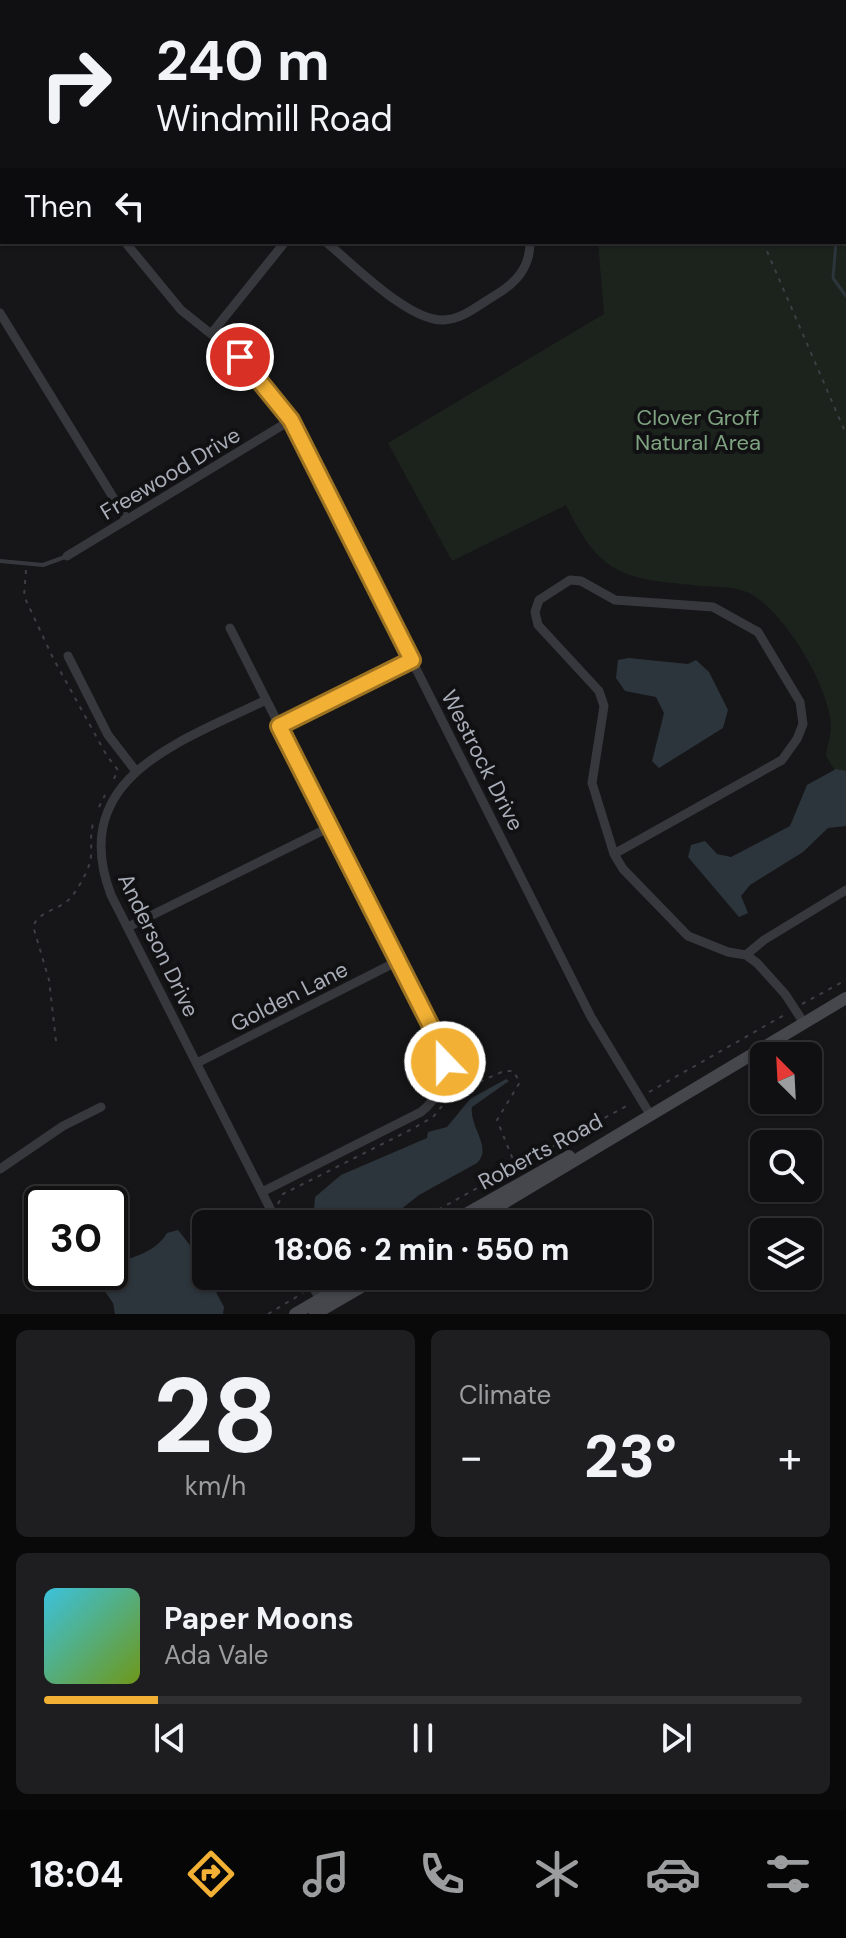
<!DOCTYPE html>
<html lang="en">
<head>
<meta charset="utf-8">
<style>
  :root { --surface:#101012; --page:#1e1e20; --text:#f1f3f6; --muted:#9c9d9f; --line:#303032; --accent:#f2b134 }
  body { margin:0; font-family:"DM Sans",sans-serif; background:var(--page); color:var(--text); height:100vh; display:flex; flex-direction:column; font-size:30px; white-space:nowrap }
  * { box-sizing:border-box; margin:0 }
  p { font-size:26px; color:var(--muted) }
  .icon { flex:none; width:44px; height:44px; fill:none; stroke:currentColor; stroke-width:2; stroke-linecap:round; stroke-linejoin:round }
  .map { position:relative; height:1314px; overflow:hidden }
  .drawer { display:flex; flex-direction:column; gap:16px; padding:16px; background:#09090a; flex:1 }
  .drawer>* { flex:none }
  .banner { position:absolute; left:0px; top:0px; width:846px; height:244px; box-shadow:0 2px 6px #0004,0 0 0 2px var(--line); background:#101012; color:var(--text); overflow:hidden }
  .needle { width:52px; rotate:336deg }
  .controls { position:absolute; left:750px; top:1042px; display:grid; gap:16px }
  .controls a { display:grid; place-items:center; width:72px; height:72px; border-radius:12px; background:var(--surface); box-shadow:0 2px 6px #0004,0 0 0 2px var(--line); font-size:40px }
  .speed { position:absolute; left:24px; top:1186px; display:flex; gap:16px; font-size:40px; font-weight:700; text-align:center }
  .speed>* { display:grid; place-content:center; width:104px; height:104px; border-radius:50%; background:var(--surface); box-shadow:0 2px 6px #0004,0 0 0 2px var(--line); line-height:1 }
  .speed .limit { border:4px solid #111; border-radius:12px; background:#fff; color:#111 }
  .pin { position:absolute; display:grid; place-items:center; width:68px; height:68px; color:#fff; margin:-34px; border:4px solid #fff; border-radius:50%; box-shadow:0 2px 8px #0007 }
  .me { position:absolute; width:88px; margin:-44px; rotate:338deg; stroke-linejoin:round; filter:drop-shadow(0 0 6px #0008) }
  .turn { display:flex; align-items:center; gap:28px; height:168px; padding:0 24px; font-size:36px }
  .turn .icon { width:104px; height:104px; stroke-width:2.5 }
  .turn b { display:block; font-size:56px; line-height:68px }
  .then { display:flex; align-items:center; height:76px; padding:0 24px; background:#0003; gap:16px; font-size:30px }
  .big { font-size:60px; font-weight:800; line-height:1.1 }
  .drawer .tile { flex:1; display:flex; flex-direction:column; justify-content:center; gap:12px; min-width:0; padding:0 28px; border-radius:12px; background:var(--page) }
  .drawer .dial { align-items:center; gap:0 }
  .dial b { font-size:104px; line-height:1 }
  .song { display:flex; align-items:center; gap:24px }
  .cover { width:96px; height:96px; border-radius:12px; background:linear-gradient(135deg,hsl(190 70% 55%),hsl(80 70% 35%)) }
  .played { height:8px; border-radius:4px; background:linear-gradient(90deg,var(--accent) 15%,var(--line) 15%) }
  .keys { display:flex; justify-content:space-around; direction:ltr }
  .heat { display:flex; justify-content:space-between; align-items:center; font-size:44px; direction:ltr }
  .drawer .tiles { flex:1; display:grid; gap:16px; grid-template-columns:1fr 1fr }
  .tile:last-child { grid-column:span 2 }
  .trip { position:absolute; left:192px; top:1210px; width:460px; height:80px; border-radius:12px; background:var(--surface); box-shadow:0 2px 6px #0004,0 0 0 2px var(--line); font-weight:800; line-height:80px; text-align:center }
  .tabs { display:flex; height:128px; justify-content:space-around; align-items:center; background:#060607; color:var(--muted) }
  .tabs .icon { width:56px; height:56px }
  .tabs .on { color:var(--accent) }
  .tabs b { font-size:36px; color:var(--text) }
  .map>svg:first-child { display:block }
</style>
</head>
<body>
<div class="map">
<svg width="846" height="1314" viewBox="0 0 846 1314">
  <rect width="100%" height="100%" fill="#161618"/>
  <!-- green -->
  <path fill="#1c231d" d="M 844,153 L 846,161 L 846,789 L 826,756 C 827,746 831,735 831,726 C 830,687 781,604 744,591 C 732,586 714,587 701,586 C 625,578 602,579 566,505 L 452,561 L 388,443 L 604,314 L 598,242 L 844,242 Z"/>
  <!-- water -->
  <path fill="#2c353c" d="M 629,658 L 688,664 L 696,660 L 709,672 L 728,710 L 723,728 L 659,768 L 652,761 L 664,713 L 656,697 L 625,691 L 616,678 L 618,660 Z
    M 836,769 L 846,771 L 846,826 L 828,828 L 803,852 L 750,885 L 741,896 L 748,913 L 739,917 L 688,857 L 691,845 L 705,841 L 717,854 L 731,857 L 790,826 L 807,785 Z
    M 506,1079 L 509,1081 L 472,1107 C 469,1127 493,1148 477,1163 L 419,1195 L 400,1210 L 370,1224 L 313,1224 L 315,1197 L 341,1175 L 427,1138 L 428,1132 L 447,1127 L 470,1099 Z
    M 178,1230 L 193,1249 L 224,1307 L 223,1314 L 115,1314 L 113,1303 L 93,1274 L 110,1272 L 110,1267 C 130,1256 154,1255 167,1233 Z"/>
  <g fill="none" stroke-linecap="round" stroke-linejoin="round">
    <!-- stream -->
    <path stroke="#2c353c" stroke-width="3" d="M 680,2 L 680,0
      M 836,242 L 833,278 L 846,296"/>
    <!-- path -->
    <path stroke="#3d3f44" stroke-width="2" stroke-dasharray="4 6" stroke-linecap="butt" d="M 643,0 L 643,2
      M 763,242 L 846,434
      M 26,570 L 24,596 L 53,658 L 107,756 L 118,770 L 112,783
      M 99,807 L 105,795
      M 802,1004 L 846,980
      M 56,1041 L 49,980 L 33,926 C 41,909 62,910 72,896 C 79,887 87,873 90,862 C 93,850 89,837 93,824
      M 649,1092 L 786,1014
      M 278,1204 L 283,1194 L 414,1128 L 433,1117 L 452,1094 L 504,1071 L 513,1071 L 520,1082 L 497,1120 L 516,1167
      M 412,1224 L 630,1104
      M 322,1282 L 332,1276
      M 268,1314 L 303,1293"/>
    <!-- service -->
    <path stroke="#37383d" stroke-width="4" d="M 0,561 L 43,565 L 65,557"/>
    <!-- minor -->
    <path stroke="#37383d" stroke-width="9" d="M 145,0 L 146,2
      M 310,0 L 311,2
      M 34,2 L 38,0
      M 0,23 L 2,22
      M 0,39 L 2,42
      M 125,242 L 181,310 L 240,357 L 291,420 L 591,1017 L 651,1116
      M 326,242 C 353,264 409,322 444,320 C 463,319 479,305 494,296 C 516,283 530,268 530,242
      M 0,313 L 127,520
      M 211,334 L 285,242
      M 67,556 L 291,420
      M 230,628 L 442,1048 C 448,1073 442,1095 421,1112 L 262,1192
      M 68,656 L 108,735 L 135,770
      M 266,700 C 183,741 66,776 111,895 L 278,1224
      M 279,726 L 412,660
      M 614,854 L 782,760 L 797,739 L 803,724 L 800,702 L 758,632 L 713,607 L 615,600 L 581,581 L 570,580 L 539,600 L 535,612 L 538,625 L 599,691 L 604,706 L 592,783 L 614,854 L 623,869 L 688,936 L 728,952 L 746,955 L 757,963 L 785,994 L 804,1023
      M 128,927 L 330,827
      M 746,955 L 764,940 L 846,890
      M 197,1063 L 398,961
      M 0,1169 L 63,1126 L 101,1107
      M 306,1276 L 323,1304"/>
    <!-- secondary -->
    <path stroke="#45474d" stroke-width="12" d="M 448,1224 L 569,1156
      M 469,1224 L 846,998
      M 295,1314 L 360,1276
      M 315,1314 L 380,1276"/>
  </g>
  <g fill="none" stroke-linecap="round" stroke-linejoin="round">
    <!-- route casing -->
    <g stroke="#9d7322" stroke-width="20">
      <path id="route" d="M 240,357 L 291,420 L 412,660 L 279,726 L 442,1048 L 445,1062"/>
    </g>
    <!-- route -->
    <use href="#route" stroke="#f2b134" stroke-width="14"/>
  </g>
  <g text-anchor="middle" stroke-width="8" stroke-linejoin="round" paint-order="stroke">
    <!-- park labels -->
    <g font-size="22" fill="#7fa381" stroke="#111113">
      <text x="698" y="425">Clover Groff<tspan x="698" dy="25">Natural Area</tspan></text>
    </g>
    <!-- street labels -->
    <g font-size="22" fill="#a8adb8" stroke="#111113">
      <text transform="translate(170 473) rotate(-31)" y="8">Freewood Drive</text>
      <text transform="translate(483 760) rotate(63)" y="8">Westrock Drive</text>
      <text transform="translate(159 945) rotate(64)" y="8">Anderson Drive</text>
      <text transform="translate(289 996) rotate(-27)" y="8">Golden Lane</text>
      <text transform="translate(540 1151) rotate(-28)" y="8">Roberts Road</text>
    </g>
  </g>
</svg>
<div class="controls">
<a><svg class="needle" viewBox="-14 -14 28 28"><path d="M0-13l5 13h-10z" fill="#e53935"/><path d="M0 13l5-13h-10z" fill="#9c9d9f"/></svg></a>
<a><svg class="icon" aria-label="search" viewBox="0 0 24 24"><circle cx="10" cy="10" r="6"/><path d="M15 15l6 6"/></svg></a>
<a><svg class="icon" aria-label="layers" viewBox="0 0 24 24"><path d="M12 4l9 5-9 5-9-5zM3 14l9 5 9-5"/></svg></a>
</div>
<div class="speed"><div class="limit">30</div></div>
<div class="pin" style="left:240px;top:357px;background:#d93025"><svg class="icon" aria-label="arrive" viewBox="0 0 24 24"><path d="M6 21V4h12l-3 4 3 4H6"/></svg></div>
<svg class="me" style="left:445px;top:1062px" viewBox="-20 -20 40 40"><circle r="17" fill="#f2b134" stroke="#fff" stroke-width="3"/><path d="M0-11L8 9 0 5-8 9z" fill="#fff"/></svg>
<div class="trip">18:06 · 2 min · 550 m</div>
<div class="banner">
<div class="turn"><svg class="icon" aria-label="right" viewBox="0 0 24 24"><path d="M7 20v-9h11M14 6l5 5-5 5"/></svg><div><b>240 m</b>Windmill Road</div></div>
<div class="then">Then<svg class="icon" aria-label="left" viewBox="0 0 24 24"><path d="M17 20v-9H6M10 6l-5 5 5 5"/></svg></div>
</div>
</div>
<section class="drawer">
<div class="tiles">
<div class="tile dial"><b>28</b><p>km/h</p></div>
<div class="tile"><p>Climate</p>
<div class="heat"><a>−</a><b class="big">23°</b><a>+</a></div>
</div>
<div class="tile">
<div class="song"><i class="cover"></i><div><b>Paper Moons</b><p>Ada Vale</p></div></div>
<div class="played"></div>
<div class="keys"><svg class="icon" aria-label="previous" viewBox="0 0 24 24"><path d="M18 5L8 12l10 7zM5 5v14"/></svg><svg class="icon" aria-label="pause" viewBox="0 0 24 24"><path d="M8 5v14M16 5v14"/></svg><svg class="icon" aria-label="next" viewBox="0 0 24 24"><path d="M6 5l10 7-10 7zM19 5v14"/></svg></div>
</div>
</div>
</section>
<nav class="tabs">
<b>18:04</b>
<svg class="icon on" aria-label="directions" viewBox="0 0 24 24"><path d="M12 3l9 9-9 9-9-9zM9 14v-3h6M13 9l2 2-2 2"/></svg>
<svg class="icon" aria-label="music" viewBox="0 0 24 24"><path d="M9 18V5l10-2v13"/><circle cx="6" cy="18" r="3"/><circle cx="16" cy="16" r="3"/></svg>
<svg class="icon" aria-label="phone" viewBox="0 0 24 24"><path d="M5 4h4l2 5-3 2q2 4 5 5l2-3 5 2v4C11 20 4 13 5 4z"/></svg>
<svg class="icon" aria-label="climate" viewBox="0 0 24 24"><path d="M12 3v18M4 7l16 10M4 17L20 7"/></svg>
<svg class="icon" aria-label="car" viewBox="0 0 24 24"><path d="M5 17H2v-5l4-1 3-4h7l3 4 3 1v5h-3M9 17h6M6 11h13"/><circle cx="7" cy="17" r="2"/><circle cx="17" cy="17" r="2"/></svg>
<svg class="icon" aria-label="filters" viewBox="0 0 24 24"><path d="M4 7h16M4 17h16"/><circle cx="9" cy="7" r="2"/><circle cx="15" cy="17" r="2"/></svg>
</nav>
</body>
</html>
